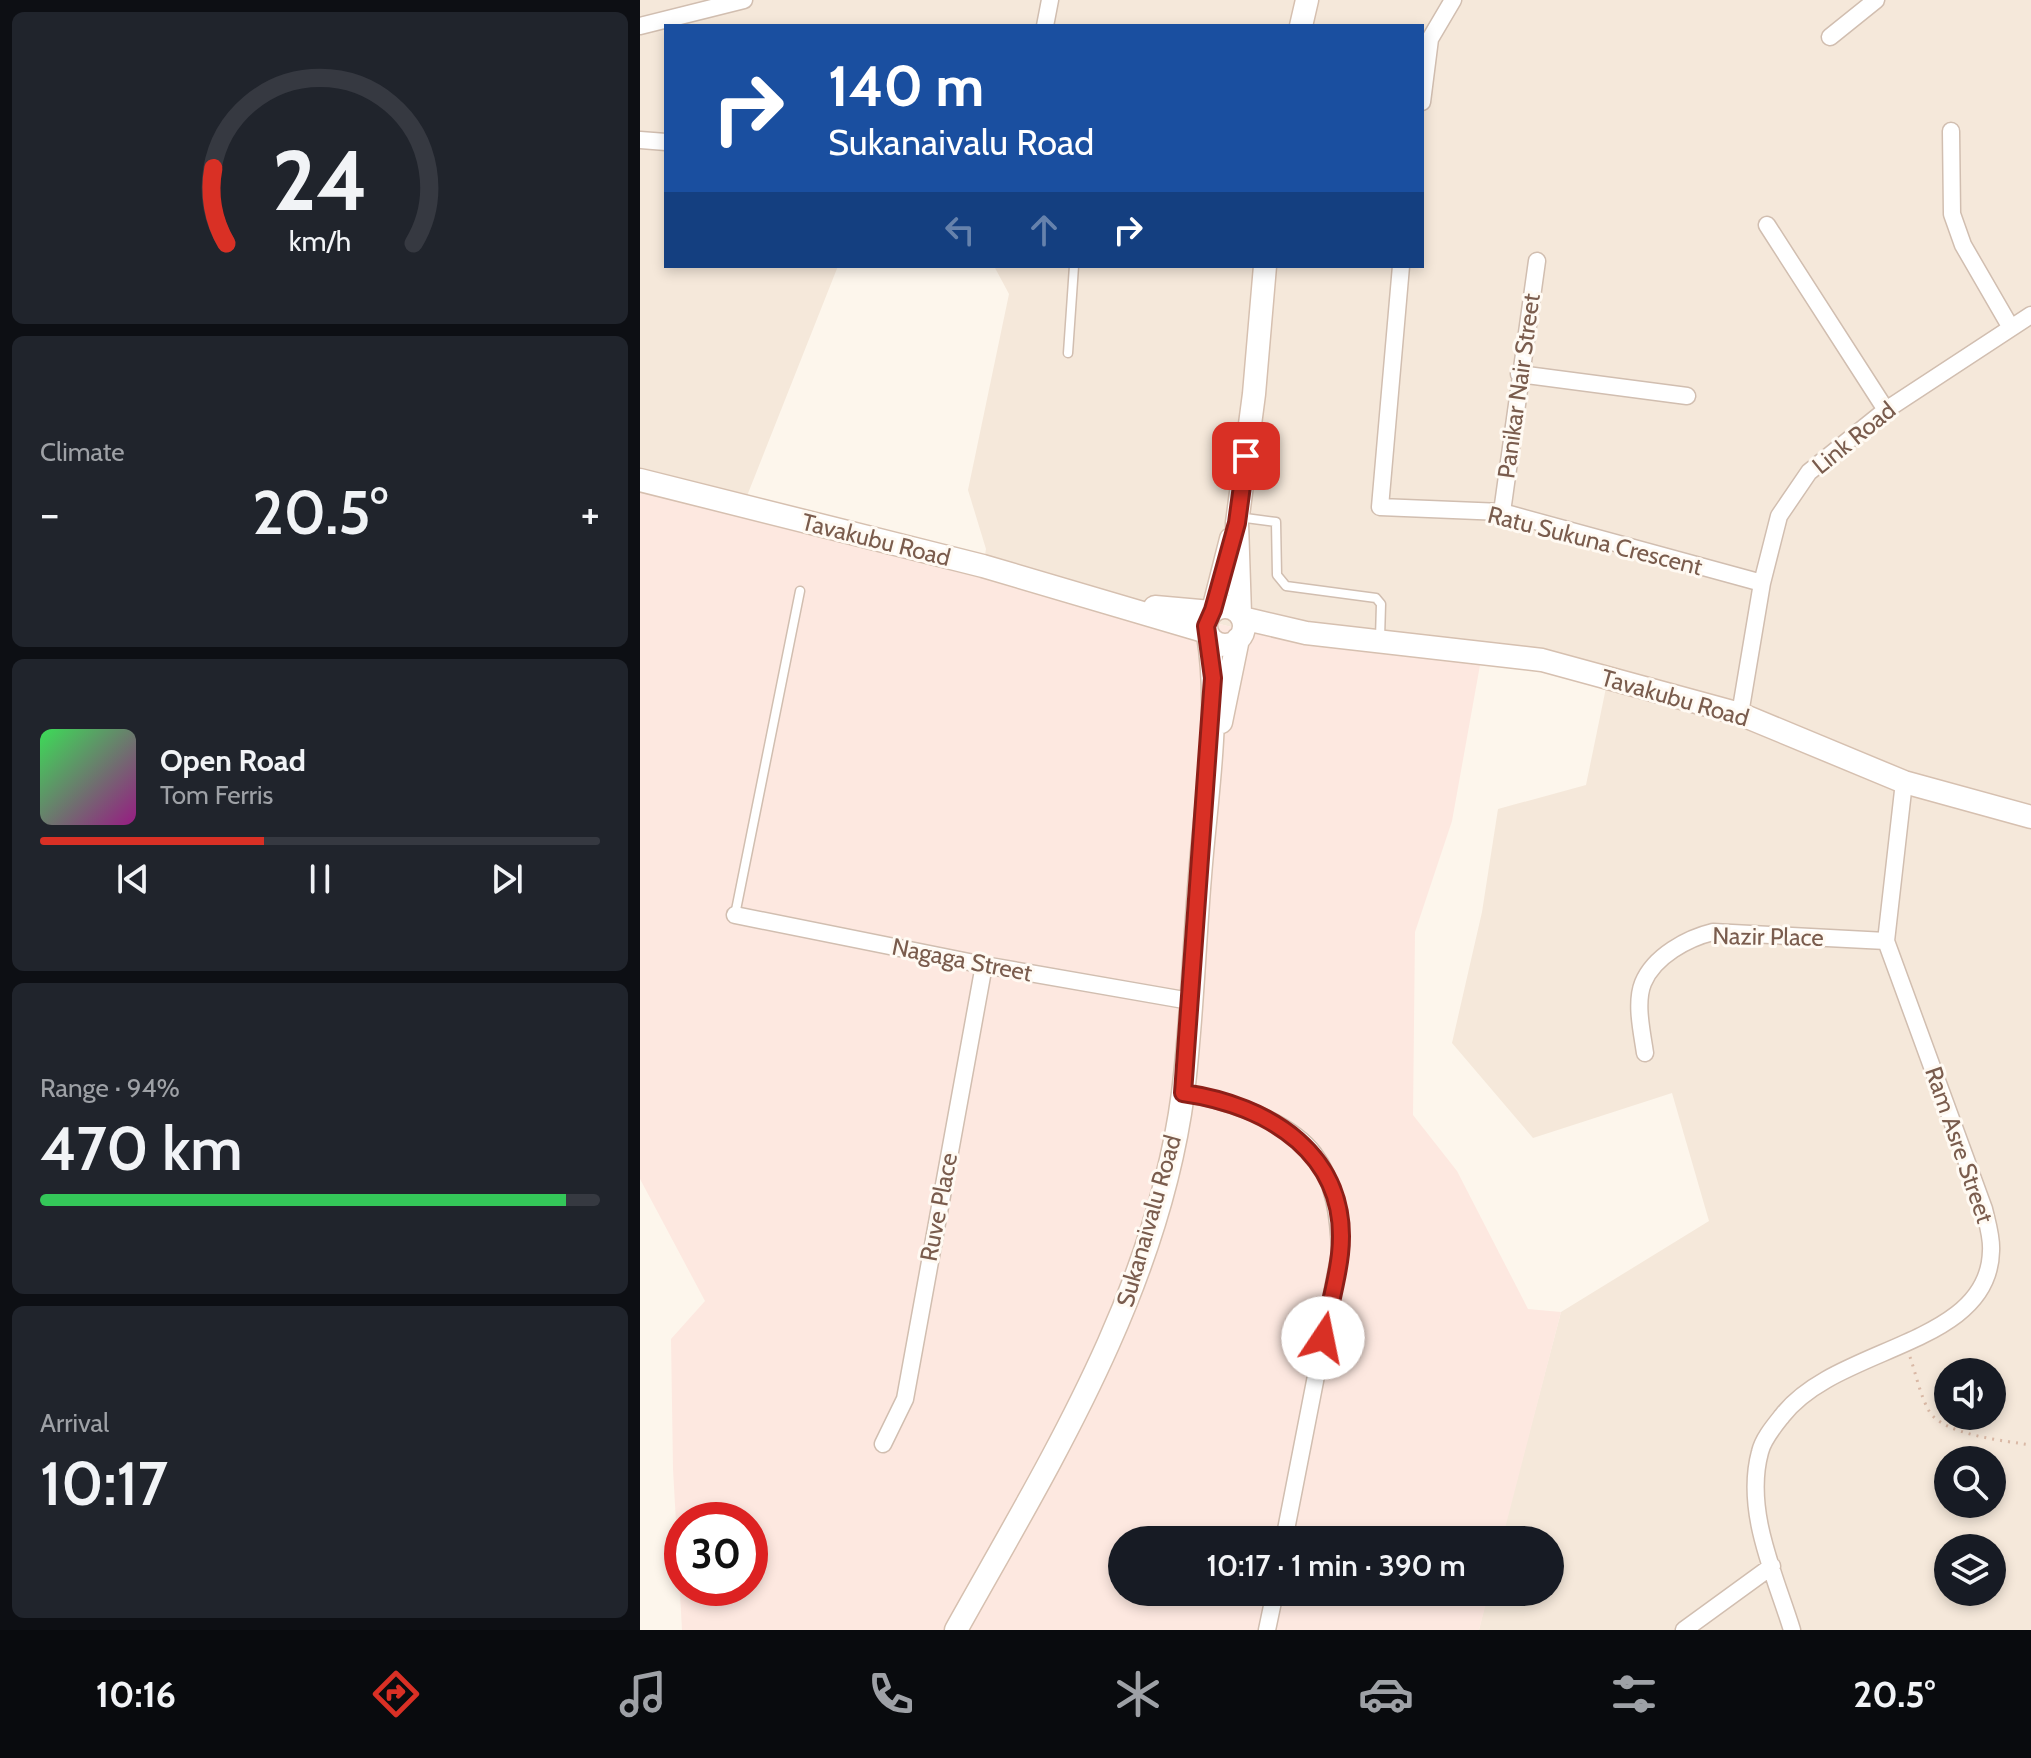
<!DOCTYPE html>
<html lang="en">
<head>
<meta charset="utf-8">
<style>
  :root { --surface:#171b24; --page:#20242c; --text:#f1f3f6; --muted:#9ea1a6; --line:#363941; --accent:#d93025 }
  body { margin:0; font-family:Cabin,sans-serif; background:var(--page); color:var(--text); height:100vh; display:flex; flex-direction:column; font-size:30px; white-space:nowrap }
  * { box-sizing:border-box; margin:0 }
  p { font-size:26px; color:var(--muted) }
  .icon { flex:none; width:44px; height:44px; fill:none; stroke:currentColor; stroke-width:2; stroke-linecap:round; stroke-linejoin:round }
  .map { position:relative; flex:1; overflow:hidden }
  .panel { display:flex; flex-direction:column; gap:12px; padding:12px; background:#0d0f14; width:640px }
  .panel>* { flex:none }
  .top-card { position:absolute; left:24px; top:24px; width:760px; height:244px; border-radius:0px; box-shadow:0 4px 12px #0003; background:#1a4fa0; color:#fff; overflow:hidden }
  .controls { position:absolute; left:1294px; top:1358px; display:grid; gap:16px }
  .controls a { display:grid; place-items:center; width:72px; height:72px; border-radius:50%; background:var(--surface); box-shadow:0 4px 12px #0003; font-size:40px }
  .speed { position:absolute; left:24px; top:1502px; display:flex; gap:16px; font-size:40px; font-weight:700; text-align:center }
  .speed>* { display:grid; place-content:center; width:104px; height:104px; border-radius:50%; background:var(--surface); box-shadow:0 4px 12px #0003; line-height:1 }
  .speed .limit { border:12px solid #d22; background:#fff; color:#111 }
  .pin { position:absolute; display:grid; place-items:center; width:68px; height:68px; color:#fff; margin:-34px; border-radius:16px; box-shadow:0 4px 12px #0006 }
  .me { position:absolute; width:88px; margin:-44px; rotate:11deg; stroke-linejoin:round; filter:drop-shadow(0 0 6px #0008) }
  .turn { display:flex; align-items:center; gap:28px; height:168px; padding:0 32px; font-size:36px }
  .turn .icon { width:104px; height:104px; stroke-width:2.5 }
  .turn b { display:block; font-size:56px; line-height:68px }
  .lanes { display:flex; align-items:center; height:76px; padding:0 32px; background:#0003; justify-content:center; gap:40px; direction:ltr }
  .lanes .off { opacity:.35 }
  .big { font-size:60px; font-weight:600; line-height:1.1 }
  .panel .card { flex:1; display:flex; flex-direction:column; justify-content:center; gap:12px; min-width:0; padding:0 28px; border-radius:12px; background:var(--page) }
  .panel .dial { align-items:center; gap:0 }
  .dial svg { height:208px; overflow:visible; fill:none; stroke:var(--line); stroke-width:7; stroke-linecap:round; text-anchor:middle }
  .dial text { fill:var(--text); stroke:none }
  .song { display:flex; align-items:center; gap:24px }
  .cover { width:96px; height:96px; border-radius:12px; background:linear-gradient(135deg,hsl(130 70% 55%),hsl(310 70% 35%)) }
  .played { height:8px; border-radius:4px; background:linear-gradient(90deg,var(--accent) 40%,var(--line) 40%) }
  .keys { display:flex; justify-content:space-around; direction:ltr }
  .heat { display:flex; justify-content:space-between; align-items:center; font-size:44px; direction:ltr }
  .charge { height:12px; border-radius:6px; background:linear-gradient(90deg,#34c759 94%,var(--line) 0) }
  .trip { position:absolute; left:468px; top:1526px; width:456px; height:80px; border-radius:40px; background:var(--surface); box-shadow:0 4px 12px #0003; font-weight:600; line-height:80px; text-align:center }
  .tab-bar { display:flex; height:128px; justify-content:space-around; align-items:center; background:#090b0e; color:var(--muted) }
  .tab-bar .icon { width:56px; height:56px }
  .tab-bar .on { color:var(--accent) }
  .tab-bar b { font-size:36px; color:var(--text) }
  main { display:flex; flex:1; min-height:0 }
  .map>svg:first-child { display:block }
</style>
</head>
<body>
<main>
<section class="panel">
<div class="card dial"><svg viewBox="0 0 100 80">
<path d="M14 69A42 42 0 1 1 86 69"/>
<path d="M14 69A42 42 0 0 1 9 40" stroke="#d93025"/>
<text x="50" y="56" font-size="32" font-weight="700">24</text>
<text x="50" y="72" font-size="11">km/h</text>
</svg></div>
<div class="card"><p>Climate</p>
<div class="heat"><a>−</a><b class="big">20.5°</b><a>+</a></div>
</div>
<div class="card">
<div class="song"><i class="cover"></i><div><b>Open Road</b><p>Tom Ferris</p></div></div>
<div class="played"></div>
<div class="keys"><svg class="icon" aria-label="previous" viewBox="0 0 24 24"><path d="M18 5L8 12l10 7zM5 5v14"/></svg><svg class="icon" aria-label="pause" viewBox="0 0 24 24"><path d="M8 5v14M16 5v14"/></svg><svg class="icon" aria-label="next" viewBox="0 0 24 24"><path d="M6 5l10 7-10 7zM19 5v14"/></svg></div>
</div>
<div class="card"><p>Range · 94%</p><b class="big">470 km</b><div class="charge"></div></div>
<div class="card"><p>Arrival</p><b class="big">10:17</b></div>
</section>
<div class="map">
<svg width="1391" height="1630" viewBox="0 0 1391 1630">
  <rect width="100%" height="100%" fill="#fdf6ec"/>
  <!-- residential -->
  <path fill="#f5e8da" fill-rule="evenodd" d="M 0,0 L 1391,0 L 1391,1630 L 839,1630 L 848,1592 L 910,1592 L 910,1540 L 861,1540 L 921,1312 L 1069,1221 L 1032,1093 L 893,1138 L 812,1043 L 842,912 L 858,809 L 946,785 L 968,678 L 666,633 L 604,630 L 343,566 L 346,549 L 328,490 L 369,294 L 354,266 L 782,266 L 782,26 L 26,26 L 26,266 L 198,266 L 103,506 L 0,480 ZM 1308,1372 L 1352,1372 L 1352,1416 L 1308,1416 ZM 1308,1460 L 1352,1460 L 1352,1504 L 1308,1504 ZM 1308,1548 L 1352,1548 L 1352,1592 L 1308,1592 Z"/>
  <!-- commercial -->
  <path fill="#fde8e0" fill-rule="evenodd" d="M 0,480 L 604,630 L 666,633 L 842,654 L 812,821 L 775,932 L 773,1115 L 817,1171 L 888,1309 L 921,1312 L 862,1540 L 482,1540 L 482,1592 L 849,1592 L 839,1630 L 42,1630 L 33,1469 L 31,1339 L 65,1301 L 0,1179 ZM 42,1520 L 110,1520 L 110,1588 L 42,1588 Z"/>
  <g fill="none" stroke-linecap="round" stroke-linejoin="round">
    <!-- lane casing -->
    <g stroke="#d1beb0" stroke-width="11">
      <path id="lane" d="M 428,353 L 434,266
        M 598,517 L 636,522 L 637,575 L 646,586 L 736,598 L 741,604 L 740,638
        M 95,915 L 160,591"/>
    </g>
    <!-- street casing -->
    <g stroke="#d1beb0" stroke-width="19">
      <path id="street" d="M 0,26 L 104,0
        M 405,26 L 410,0
        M 1190,37 L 1236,0
        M 782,102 L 790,39 L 813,0
        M 1311,131 L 1312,214 L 1323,245 L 1371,328
        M 0,140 L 26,142
        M 1127,225 L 1246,410
        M 761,266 L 740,507 L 862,512 L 1122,583
        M 879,374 L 1047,396
        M 862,512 L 897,261
        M 1100,714 L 1122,583 L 1139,516 L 1169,472 L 1246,410 L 1391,315
        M 95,915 L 344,965 L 550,1001
        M 1005,1053 C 1002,1032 995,1003 1003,983 C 1014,956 1048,938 1073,932 L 1246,941
        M 543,1093 C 583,1099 649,1120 674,1154 C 695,1181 699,1220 700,1253 L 644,1540
        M 243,1444 L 265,1399 L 344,965
        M 627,1630 L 635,1592
        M 1044,1630 L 1132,1566
        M 1152,1630 C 1135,1575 1104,1511 1120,1452 C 1123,1439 1134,1426 1142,1416 C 1196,1345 1349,1347 1351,1251 C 1352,1237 1347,1222 1344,1209 L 1246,941 L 1264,782"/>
    </g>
    <!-- secondary casing -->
    <g stroke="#d6c0b0" stroke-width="25">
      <path id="secondary" d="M 661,26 L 667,0
        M 0,480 L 343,566 L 567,632
        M 515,607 L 571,612
        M566 626a19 19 0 1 1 38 0a19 19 0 1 1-38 0Z
        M 573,610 L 591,539
        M 600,614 L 597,523 L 614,394 L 625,266
        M 602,618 L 666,633 L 902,660 L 1100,714 L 1264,782 L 1391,817
        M 581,722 L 598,639
        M 316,1630 C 411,1460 517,1291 543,1093 C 552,1021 554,948 560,876 C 566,798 581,712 568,635"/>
    </g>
    <!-- path -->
    <path stroke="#d9b8a5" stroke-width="3" stroke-dasharray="2 6" stroke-linecap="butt" d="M 1270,1357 C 1276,1374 1280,1395 1289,1411 C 1303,1435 1366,1441 1391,1445"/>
    <!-- lane -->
    <use href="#lane" stroke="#fff" stroke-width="8"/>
    <!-- street -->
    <use href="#street" stroke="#fff" stroke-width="16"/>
    <!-- secondary -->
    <use href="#secondary" stroke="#fff" stroke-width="22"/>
  </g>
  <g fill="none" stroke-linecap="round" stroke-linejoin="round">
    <!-- route casing -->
    <g stroke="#8d1f18" stroke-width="20">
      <path id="route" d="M 606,456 L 597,523 L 573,610 L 566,626 L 573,678 L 543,1093 C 629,1105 711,1155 700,1254 C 697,1282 688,1311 683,1338"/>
    </g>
    <!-- route -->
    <use href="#route" stroke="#d93025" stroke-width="14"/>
  </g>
  <g text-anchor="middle" stroke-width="6" stroke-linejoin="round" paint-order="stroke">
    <!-- street labels -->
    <g font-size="24" fill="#7a5c4d" stroke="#fffaf3">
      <text transform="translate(879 386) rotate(-82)" y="8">Panikar Nair Street</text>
      <text transform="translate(1214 438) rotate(-39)" y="8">Link Road</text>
      <text transform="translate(236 540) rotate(14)" y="8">Tavakubu Road</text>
      <text transform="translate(955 541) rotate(14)" y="8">Ratu Sukuna Crescent</text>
      <text transform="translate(1035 698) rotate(16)" y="8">Tavakubu Road</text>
      <text transform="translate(1128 937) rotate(1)" y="8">Nazir Place</text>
      <text transform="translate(322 960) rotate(11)" y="8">Nagaga Street</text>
      <text transform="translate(1319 1145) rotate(71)" y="8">Ram Asre Street</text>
      <text transform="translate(299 1207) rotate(-79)" y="8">Ruve Place</text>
      <text transform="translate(509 1221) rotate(-74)" y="8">Sukanaivalu Road</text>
    </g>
  </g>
</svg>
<div class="controls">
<a><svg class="icon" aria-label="sound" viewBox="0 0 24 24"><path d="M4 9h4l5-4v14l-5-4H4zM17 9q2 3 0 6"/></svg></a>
<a><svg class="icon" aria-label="search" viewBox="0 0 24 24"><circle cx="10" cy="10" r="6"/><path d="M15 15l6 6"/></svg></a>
<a><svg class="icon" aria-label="layers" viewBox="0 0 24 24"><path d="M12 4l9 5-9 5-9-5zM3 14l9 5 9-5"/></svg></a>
</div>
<div class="speed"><div class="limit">30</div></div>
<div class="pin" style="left:606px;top:456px;background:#d93025"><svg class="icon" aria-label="arrive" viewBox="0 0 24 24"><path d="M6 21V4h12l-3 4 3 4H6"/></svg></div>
<svg class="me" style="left:683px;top:1338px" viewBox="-20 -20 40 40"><circle r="19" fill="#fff"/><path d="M0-13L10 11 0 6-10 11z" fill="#d93025"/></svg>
<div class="trip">10:17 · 1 min · 390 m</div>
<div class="top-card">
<div class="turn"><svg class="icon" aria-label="right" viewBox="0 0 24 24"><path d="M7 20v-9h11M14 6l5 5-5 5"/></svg><div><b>140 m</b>Sukanaivalu Road</div></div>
<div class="lanes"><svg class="icon off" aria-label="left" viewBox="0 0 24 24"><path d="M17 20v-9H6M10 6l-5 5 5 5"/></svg><svg class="icon off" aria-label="ahead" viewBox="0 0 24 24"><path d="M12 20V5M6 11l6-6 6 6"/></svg><svg class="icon" aria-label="right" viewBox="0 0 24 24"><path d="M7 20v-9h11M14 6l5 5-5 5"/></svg></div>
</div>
</div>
</main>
<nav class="tab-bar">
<b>10:16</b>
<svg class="icon on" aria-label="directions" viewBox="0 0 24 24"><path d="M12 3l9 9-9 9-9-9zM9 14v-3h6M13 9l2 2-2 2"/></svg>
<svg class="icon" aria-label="music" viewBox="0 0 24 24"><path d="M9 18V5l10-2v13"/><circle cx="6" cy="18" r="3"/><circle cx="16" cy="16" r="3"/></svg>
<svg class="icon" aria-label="phone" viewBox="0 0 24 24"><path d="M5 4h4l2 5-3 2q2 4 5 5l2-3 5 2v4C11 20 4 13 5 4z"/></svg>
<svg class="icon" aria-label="climate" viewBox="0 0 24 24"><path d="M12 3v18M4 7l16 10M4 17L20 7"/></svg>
<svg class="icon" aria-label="car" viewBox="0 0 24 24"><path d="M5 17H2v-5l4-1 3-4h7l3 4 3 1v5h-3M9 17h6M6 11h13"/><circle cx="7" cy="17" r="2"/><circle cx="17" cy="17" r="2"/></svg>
<svg class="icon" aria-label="filters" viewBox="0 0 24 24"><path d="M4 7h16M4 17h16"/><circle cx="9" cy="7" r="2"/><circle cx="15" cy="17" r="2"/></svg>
<b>20.5°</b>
</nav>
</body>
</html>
